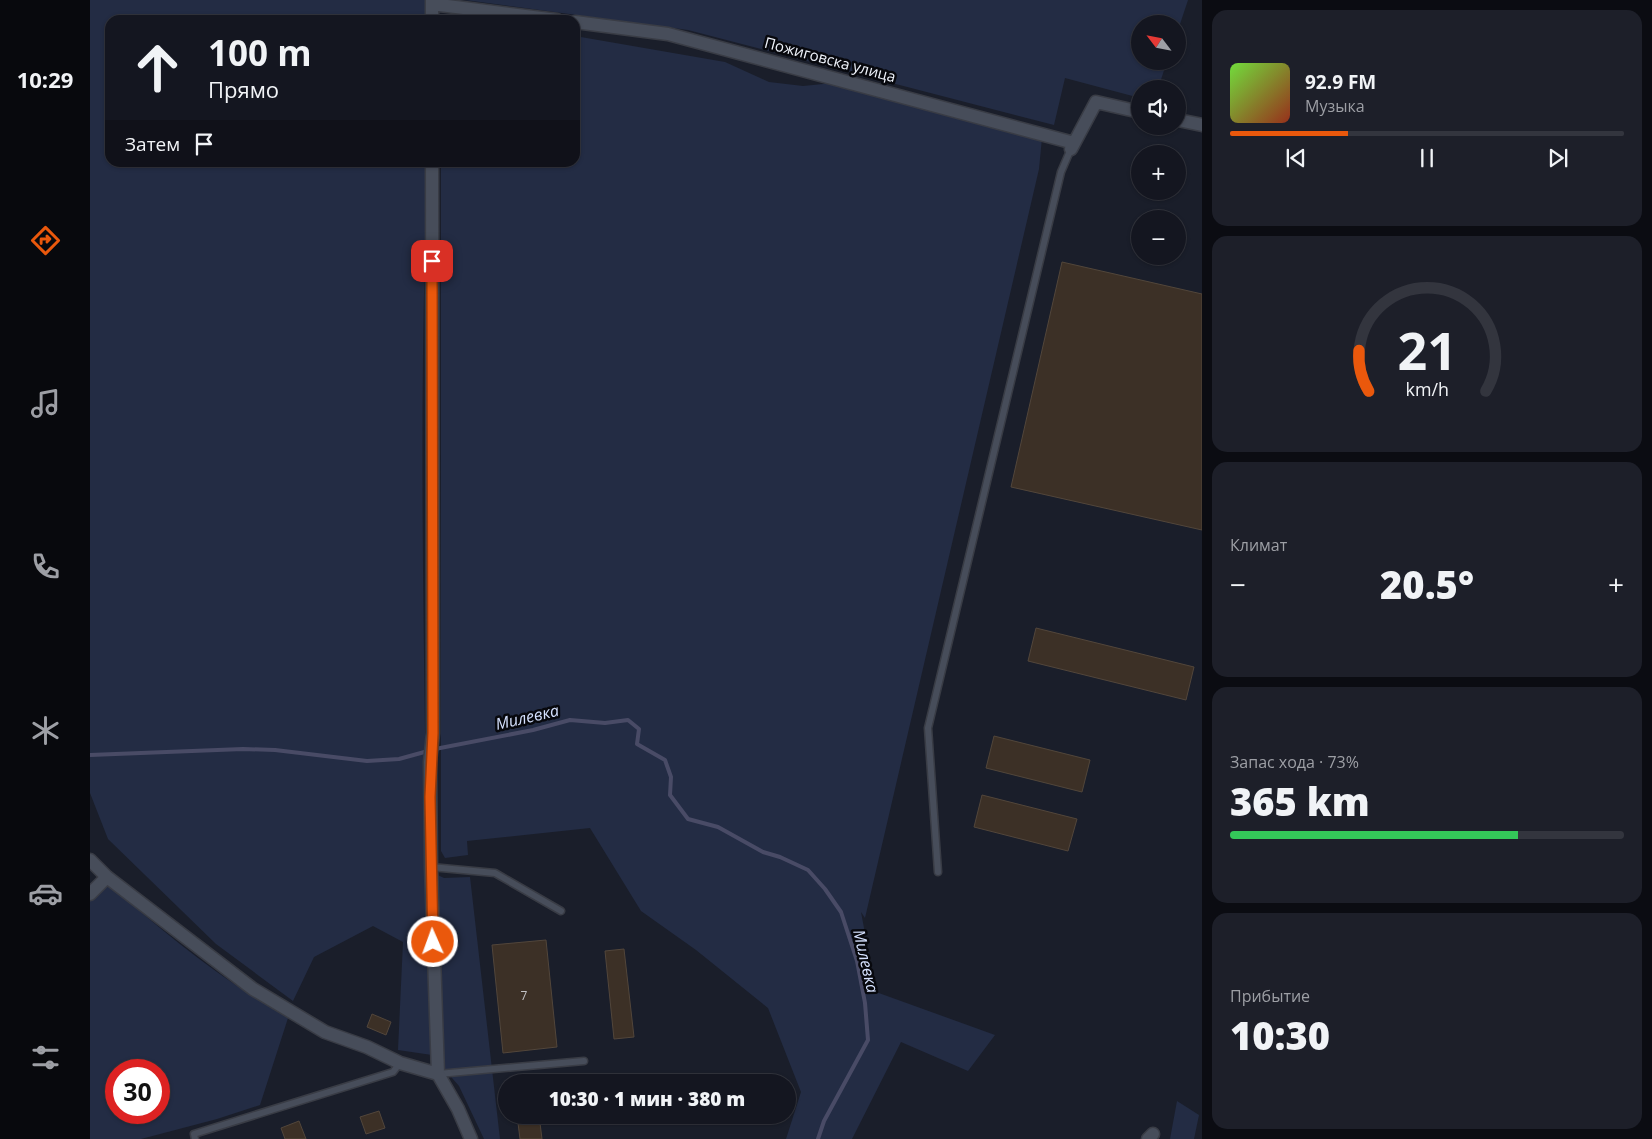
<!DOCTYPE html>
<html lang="ru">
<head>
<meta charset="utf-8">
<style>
  :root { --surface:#141620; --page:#1d1f29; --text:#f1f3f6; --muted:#9d9fa5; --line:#33353e; --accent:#ea580c }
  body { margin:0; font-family:"Open Sans",sans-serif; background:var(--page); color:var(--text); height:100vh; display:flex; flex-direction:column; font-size:19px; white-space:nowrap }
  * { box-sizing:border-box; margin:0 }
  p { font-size:16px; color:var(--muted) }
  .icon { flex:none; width:28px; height:28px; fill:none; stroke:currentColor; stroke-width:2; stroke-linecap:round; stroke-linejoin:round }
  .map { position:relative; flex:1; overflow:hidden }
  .side { display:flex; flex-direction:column; gap:10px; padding:10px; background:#0b0c12; width:450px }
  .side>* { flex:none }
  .top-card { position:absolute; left:15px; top:15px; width:475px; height:152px; border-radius:15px; box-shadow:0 1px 4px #0004,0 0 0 1px var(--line); background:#141620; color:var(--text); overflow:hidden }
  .needle { width:32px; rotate:302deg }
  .tools { position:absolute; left:1041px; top:15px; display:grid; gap:10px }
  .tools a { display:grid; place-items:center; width:55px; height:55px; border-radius:50%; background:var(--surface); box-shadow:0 1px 4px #0004,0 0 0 1px var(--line); font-size:25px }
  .speed { position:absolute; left:15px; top:1059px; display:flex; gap:10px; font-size:25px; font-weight:700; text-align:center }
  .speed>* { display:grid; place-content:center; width:65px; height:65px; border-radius:50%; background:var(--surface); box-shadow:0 1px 4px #0004,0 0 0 1px var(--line); line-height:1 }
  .speed .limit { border:8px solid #d22; background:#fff; color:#111 }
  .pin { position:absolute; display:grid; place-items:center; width:42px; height:42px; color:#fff; margin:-21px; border-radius:10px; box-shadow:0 2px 8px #0006 }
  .me { position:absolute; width:55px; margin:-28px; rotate:358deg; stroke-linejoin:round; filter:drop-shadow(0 0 4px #0008) }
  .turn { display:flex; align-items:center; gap:18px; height:105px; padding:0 20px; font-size:22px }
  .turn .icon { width:65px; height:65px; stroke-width:2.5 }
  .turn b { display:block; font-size:35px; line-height:42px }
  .then { display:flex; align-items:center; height:48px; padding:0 20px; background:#0003; gap:10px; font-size:19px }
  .big { font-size:38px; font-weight:800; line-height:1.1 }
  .side .widget { flex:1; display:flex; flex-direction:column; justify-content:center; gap:8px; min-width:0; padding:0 18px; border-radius:15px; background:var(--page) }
  .side .dial { align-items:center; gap:0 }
  .dial svg { height:130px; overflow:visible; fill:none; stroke:var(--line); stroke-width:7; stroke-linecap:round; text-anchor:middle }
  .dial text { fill:var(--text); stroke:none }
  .song { display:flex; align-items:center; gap:15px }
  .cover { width:60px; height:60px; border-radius:8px; background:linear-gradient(135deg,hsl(100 70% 55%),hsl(10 70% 35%)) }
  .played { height:5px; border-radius:2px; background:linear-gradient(90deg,var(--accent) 30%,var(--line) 30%) }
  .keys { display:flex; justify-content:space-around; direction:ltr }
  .heat { display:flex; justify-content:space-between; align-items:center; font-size:28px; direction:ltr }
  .charge { height:8px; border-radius:4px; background:linear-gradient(90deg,#34c759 73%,var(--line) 0) }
  .trip { position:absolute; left:408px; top:1074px; width:298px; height:50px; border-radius:25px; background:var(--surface); box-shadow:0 1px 4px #0004,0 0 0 1px var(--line); font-weight:800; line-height:50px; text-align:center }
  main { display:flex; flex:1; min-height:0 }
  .tab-bar { display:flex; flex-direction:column; width:90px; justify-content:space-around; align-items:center; background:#08090d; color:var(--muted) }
  .tab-bar .icon { width:35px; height:35px }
  .tab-bar .active { color:var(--accent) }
  .tab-bar b { font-size:22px; color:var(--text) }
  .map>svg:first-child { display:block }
</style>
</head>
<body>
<main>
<nav class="tab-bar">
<b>10:29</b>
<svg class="icon active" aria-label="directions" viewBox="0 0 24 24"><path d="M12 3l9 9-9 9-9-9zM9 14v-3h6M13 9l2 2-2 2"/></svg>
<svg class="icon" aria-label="music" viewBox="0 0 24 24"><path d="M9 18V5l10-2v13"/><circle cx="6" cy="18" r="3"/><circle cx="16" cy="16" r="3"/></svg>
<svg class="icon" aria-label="phone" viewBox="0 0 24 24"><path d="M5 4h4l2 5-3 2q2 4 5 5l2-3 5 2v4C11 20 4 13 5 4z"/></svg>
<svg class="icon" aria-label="climate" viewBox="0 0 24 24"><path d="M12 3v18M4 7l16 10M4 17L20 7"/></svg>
<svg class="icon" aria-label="car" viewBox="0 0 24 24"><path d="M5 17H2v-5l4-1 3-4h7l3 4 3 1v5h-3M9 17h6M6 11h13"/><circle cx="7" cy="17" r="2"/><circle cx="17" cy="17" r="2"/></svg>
<svg class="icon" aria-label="filters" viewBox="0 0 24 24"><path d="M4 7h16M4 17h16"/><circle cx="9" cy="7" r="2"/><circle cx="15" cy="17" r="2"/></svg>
</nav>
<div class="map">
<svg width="1112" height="1139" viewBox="0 0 1112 1139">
  <rect width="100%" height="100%" fill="#1a1e2a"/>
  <!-- green -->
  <path fill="#232c44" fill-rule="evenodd" d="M 0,0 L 335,0 L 336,20 L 20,20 L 20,162 L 338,163 C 328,398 334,634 337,870 L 354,878 L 380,877 L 410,1139 L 394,1139 L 369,1086 L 342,1055 L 308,1050 L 313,942 L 283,926 L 224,957 L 203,1001 L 126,944 L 18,839 L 0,793 Z
    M 375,0 L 1098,0 L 1088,30 L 1088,24 L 1050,24 L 1050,61 L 1077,61 L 1068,89 L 1050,89 L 1050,98 L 975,78 L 964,125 L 598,30 Z
    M 485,36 L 635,62 L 679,82 L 713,86 L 743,83 L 780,92 L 864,118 L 952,138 L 949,169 L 775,918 L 771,912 L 786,992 L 905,1035 L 878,1071 L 811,1042 L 762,1139 L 696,1139 L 711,1092 L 678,1008 L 606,950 L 551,911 L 500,828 L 377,841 L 378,855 L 355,858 L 351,851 L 351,163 L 485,162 Z
    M 17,883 C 73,932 133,981 198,1018 L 170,1105 L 127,1119 L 51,1139 L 0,1139 L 0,898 ZM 26,1070 L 69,1070 L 69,1112 L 26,1112 Z
    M 1087,1101 L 1109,1115 L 1104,1139 L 1080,1139 Z"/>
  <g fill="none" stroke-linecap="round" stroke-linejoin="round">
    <!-- stream -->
    <path stroke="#494b66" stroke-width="4" d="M 345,749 L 443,730 L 480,720 L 515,723 L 538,720 L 549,729 L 547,744 L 575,760 L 581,777 L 580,795 L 598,819 L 628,827 L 673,852 L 690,857 L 718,870 L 735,889 L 751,912 L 767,961 L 775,1003 L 778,1040 L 734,1121 L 728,1139
      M 0,755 L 153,749 L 185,750 L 277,761 L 309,759 L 338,751"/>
  </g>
  <!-- building -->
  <path fill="#3c3026" stroke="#52463b" d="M 972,262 L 1112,294 L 1112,530 L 921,487 Z
    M 946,628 L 1104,667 L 1096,700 L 938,661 Z
    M 904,736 L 1000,760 L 992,792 L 896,768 Z
    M 892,795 L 987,819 L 978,851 L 884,827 Z
    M 456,940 L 467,1047 L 413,1053 L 402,945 Z
    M 534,949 L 544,1037 L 524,1039 L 515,951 Z
    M 282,1014 L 301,1022 L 296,1035 L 277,1027 Z
    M 289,1111 L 295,1128 L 276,1134 L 270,1117 Z
    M 427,1115 L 449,1115 L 452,1139 L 430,1139 Z
    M 209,1121 L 216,1139 L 195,1139 L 191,1128 Z"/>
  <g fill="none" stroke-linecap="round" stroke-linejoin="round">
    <!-- lane casing -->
    <g stroke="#393c45" stroke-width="9">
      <path id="lane" d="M 341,867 L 405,873 L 471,911
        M 848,872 L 838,728 L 971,172 L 980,151
        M 348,1074 L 494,1061
        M 105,1139 L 104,1134 L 303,1072 L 310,1063"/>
    </g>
    <!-- street casing -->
    <g stroke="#393c45" stroke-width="15">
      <path id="street" d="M 342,0 L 342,20
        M 342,4 L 467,20
        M 485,22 L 578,34 L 984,143
        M 1088,120 L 1112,125
        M 981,149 L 1006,102 L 1050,112
        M 342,162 L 343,733 L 340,762 L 341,867 L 348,1074 L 368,1109 L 381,1139
        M 0,860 L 17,877 L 163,989 L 235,1032 L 277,1047 L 310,1063 L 348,1074
        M 0,894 L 17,877
        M 1058,1139 L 1063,1134"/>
    </g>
    <!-- lane -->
    <use href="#lane" stroke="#474d5a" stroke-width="6"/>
    <!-- street -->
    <use href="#street" stroke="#474d5a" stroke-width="12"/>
  </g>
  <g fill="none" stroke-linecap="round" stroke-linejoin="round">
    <!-- route casing -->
    <g stroke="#983908" stroke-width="12">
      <path id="route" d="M 342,261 L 343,733 L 340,797 L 343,942"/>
    </g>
    <!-- route -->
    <use href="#route" stroke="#ea580c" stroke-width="9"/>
  </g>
  <g text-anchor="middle" stroke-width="5" stroke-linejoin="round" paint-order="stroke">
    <!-- number labels -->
    <g font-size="12" fill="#c3c3c6">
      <text x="434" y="1000">7</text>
    </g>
    <!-- street labels -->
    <g font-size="15" fill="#f0f4fc" stroke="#07080d">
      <text transform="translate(740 60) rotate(15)" y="5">Пожиговска улица</text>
    </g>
    <!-- water labels -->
    <g font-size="16" font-style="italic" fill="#d6e2ff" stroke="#07080d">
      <text transform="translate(437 717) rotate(-13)" y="6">Милевка</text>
      <text transform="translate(776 961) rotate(77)" y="6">Милевка</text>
    </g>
  </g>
</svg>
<div class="tools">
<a><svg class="needle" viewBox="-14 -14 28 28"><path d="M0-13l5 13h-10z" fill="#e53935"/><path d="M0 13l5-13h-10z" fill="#9d9fa5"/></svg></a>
<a><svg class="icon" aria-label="sound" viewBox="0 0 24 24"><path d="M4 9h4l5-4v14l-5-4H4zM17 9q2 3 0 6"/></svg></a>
<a>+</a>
<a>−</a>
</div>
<div class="speed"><div class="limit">30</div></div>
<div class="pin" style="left:342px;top:261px;background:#d93025"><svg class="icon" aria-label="arrive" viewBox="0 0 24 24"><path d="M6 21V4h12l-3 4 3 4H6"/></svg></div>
<svg class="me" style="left:343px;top:942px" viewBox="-20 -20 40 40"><circle r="17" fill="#ea580c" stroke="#fff" stroke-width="3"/><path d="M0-11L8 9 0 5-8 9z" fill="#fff"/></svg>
<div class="trip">10:30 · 1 мин · 380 m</div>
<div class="top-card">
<div class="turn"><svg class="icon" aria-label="ahead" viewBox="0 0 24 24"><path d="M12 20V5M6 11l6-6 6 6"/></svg><div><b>100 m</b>Прямо</div></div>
<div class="then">Затем<svg class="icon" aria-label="arrive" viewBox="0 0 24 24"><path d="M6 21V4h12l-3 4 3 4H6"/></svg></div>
</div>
</div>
<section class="side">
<div class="widget">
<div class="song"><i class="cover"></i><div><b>92.9 FM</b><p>Музыка</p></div></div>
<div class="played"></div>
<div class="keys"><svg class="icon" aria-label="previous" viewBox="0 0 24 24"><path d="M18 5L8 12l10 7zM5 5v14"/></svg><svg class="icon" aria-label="pause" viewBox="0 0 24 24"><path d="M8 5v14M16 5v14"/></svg><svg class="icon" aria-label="next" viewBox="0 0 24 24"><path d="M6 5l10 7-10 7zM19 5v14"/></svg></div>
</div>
<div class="widget dial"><svg viewBox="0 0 100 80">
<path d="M14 69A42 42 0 1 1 86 69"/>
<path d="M14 69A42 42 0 0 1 8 44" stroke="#ea580c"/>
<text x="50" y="56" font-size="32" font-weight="700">21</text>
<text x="50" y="72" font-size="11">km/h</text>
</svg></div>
<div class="widget"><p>Климат</p>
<div class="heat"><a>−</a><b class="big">20.5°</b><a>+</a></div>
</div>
<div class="widget"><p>Запас хода · 73%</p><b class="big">365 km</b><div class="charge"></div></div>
<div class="widget"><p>Прибытие</p><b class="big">10:30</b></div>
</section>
</main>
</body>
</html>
